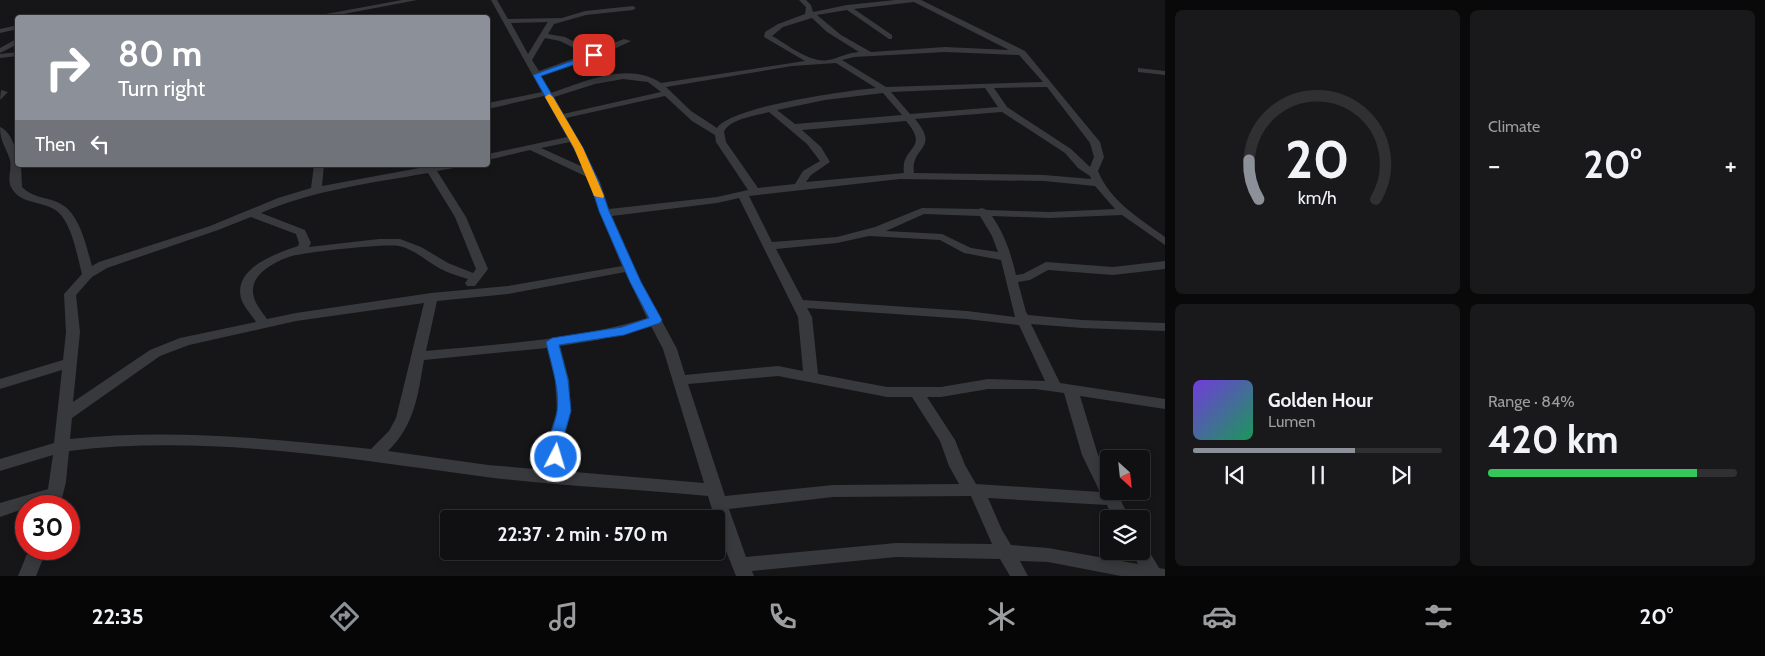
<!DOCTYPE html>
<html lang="en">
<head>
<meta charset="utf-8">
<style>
  :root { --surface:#101012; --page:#19191b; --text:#f1f3f6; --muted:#9c9d9f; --line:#303032; --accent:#8c9099 }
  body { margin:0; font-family:Cabin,sans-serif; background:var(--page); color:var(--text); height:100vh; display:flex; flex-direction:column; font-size:19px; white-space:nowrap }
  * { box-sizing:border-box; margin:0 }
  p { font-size:16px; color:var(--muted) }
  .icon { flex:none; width:28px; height:28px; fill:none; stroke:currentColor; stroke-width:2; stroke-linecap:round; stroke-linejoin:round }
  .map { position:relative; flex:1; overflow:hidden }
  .side { display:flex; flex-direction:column; gap:10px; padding:10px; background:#09090a; width:600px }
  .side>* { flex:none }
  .hud { position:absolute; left:15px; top:15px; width:475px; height:152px; border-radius:5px; box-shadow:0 2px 8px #0003,0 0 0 1px var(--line); background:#8c9099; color:#fff; overflow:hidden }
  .needle { width:32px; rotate:153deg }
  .fabs { position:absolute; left:1100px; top:450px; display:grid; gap:10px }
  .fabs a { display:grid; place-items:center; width:50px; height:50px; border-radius:5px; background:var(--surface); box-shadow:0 2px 8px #0003,0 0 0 1px var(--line); font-size:25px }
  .speed { position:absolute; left:15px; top:495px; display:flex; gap:10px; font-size:25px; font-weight:700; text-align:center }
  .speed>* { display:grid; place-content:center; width:65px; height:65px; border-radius:50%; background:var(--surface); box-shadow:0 2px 8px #0003,0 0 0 1px var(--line); line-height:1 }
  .speed .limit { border:8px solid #d22; background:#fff; color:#111 }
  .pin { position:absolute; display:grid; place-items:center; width:42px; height:42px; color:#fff; margin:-21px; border-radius:10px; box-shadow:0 2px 8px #0006 }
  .me { position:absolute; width:55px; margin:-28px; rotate:5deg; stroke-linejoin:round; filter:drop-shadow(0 0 4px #0008) }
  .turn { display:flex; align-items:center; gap:18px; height:105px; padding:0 20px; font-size:22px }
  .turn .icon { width:65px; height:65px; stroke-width:2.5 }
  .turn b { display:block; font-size:35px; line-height:42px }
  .then { display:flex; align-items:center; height:48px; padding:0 20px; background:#0003; gap:10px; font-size:19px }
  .big { font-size:38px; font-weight:700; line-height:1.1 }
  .side .tile { flex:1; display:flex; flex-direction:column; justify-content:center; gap:8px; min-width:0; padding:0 18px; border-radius:8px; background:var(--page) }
  .side .dial { align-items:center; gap:0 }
  .dial svg { height:130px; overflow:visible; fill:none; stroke:var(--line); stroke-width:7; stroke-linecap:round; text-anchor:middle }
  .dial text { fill:var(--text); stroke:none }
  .song { display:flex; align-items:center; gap:15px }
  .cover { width:60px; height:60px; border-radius:8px; background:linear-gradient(135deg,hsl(260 70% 55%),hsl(150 70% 35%)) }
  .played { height:5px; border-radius:2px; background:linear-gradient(90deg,var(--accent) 65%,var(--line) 65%) }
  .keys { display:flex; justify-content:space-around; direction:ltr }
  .heat { display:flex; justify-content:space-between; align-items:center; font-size:28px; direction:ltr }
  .charge { height:8px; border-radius:4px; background:linear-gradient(90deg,#34c759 84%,var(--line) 0) }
  .side .tiles { flex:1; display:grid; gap:10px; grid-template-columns:repeat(2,1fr) }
  .trip { position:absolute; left:440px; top:510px; width:285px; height:50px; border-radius:5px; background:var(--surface); box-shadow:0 2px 8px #0003,0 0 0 1px var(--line); font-weight:700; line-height:50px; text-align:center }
  .menu { display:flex; height:80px; justify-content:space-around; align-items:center; background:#060607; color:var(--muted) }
  .menu .icon { width:35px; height:35px }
  .menu .on { color:var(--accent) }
  .menu b { font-size:22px; color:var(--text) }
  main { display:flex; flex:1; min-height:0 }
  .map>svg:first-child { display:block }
</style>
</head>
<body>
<main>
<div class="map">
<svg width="1165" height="576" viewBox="0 0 1165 576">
  <rect width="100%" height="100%" fill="#161618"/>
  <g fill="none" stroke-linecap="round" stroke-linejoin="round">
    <!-- street -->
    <path fill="#38393c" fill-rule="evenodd" d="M 402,0 L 417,0 L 323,18 L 304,18 Z
      M 491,0 L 497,0 L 508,19 L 562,18 L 585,11 L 633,6 L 636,8 L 633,10 L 586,15 L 554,24 L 548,34 L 565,37 L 593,51 L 624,39 L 631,41 L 597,57 L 541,76 L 551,93 C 584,82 628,61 661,83 L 805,61 L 764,37 L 765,32 L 778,24 L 805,14 L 806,7 L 799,0 L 806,0 L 811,5 L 813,12 L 847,5 L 895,0 L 921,0 L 1025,51 L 1100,142 L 1104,157 L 1098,171 C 1110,201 1140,219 1165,237 L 1165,245 L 1122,215 L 1050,218 L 992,216 C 1005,235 1011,254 1016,275 L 1023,274 L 1046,262 L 1113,267 L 1165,261 L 1165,269 L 1113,275 L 1048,270 L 1030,280 L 1018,282 L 1026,312 L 1028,315 L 1082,320 L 1165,323 L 1165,331 L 1082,328 L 1031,324 L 1060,383 L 1165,399 L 1165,409 L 1080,396 L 1098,455 L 1109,476 L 1109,491 L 1116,491 L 1130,519 L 1113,519 L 1107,505 L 988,498 L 1002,530 L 1011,545 L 1048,548 L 1138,564 L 1131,551 L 1141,551 L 1141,544 L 1146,546 L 1159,568 L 1165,569 L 1165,576 L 1121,576 L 1048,562 L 1020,561 L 1028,576 L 1010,576 L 1000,559 L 896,557 L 752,571 L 754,576 L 736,576 L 720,536 L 708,496 C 634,489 559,486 486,477 C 348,459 209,434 69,451 L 66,482 L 60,506 L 44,506 L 44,503 L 26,506 L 26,508 L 0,517 L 0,503 L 48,489 L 53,455 L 0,471 L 0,459 L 54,443 L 62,370 L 0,389 L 0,379 L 63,360 L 66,332 L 64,294 L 82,274 C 77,255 73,230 61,215 C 48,199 21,207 11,187 C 7,179 12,169 10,160 C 6,147 0,142 0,127 C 12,132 18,153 18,165 L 21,165 L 22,187 C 31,197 45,197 57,202 C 80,211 86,246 92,266 L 99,262 L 210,226 L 278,198 L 311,188 L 314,165 L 324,165 L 322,186 L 430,166 L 460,165 L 459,167 L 437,171 L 466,217 L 488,269 L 475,286 L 467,286 L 465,283 L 468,279 C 458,276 448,273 439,268 C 426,261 414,249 399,246 C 386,243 306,252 292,256 C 278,260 254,272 253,289 C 252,301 261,310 267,319 L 296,313 L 431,293 L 508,286 L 622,266 L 599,211 L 587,177 L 530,150 L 488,160 L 488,154 L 567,137 L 544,96 L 488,109 L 488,103 L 542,92 ZM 914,2 L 1009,50 L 945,47 L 871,52 L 841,35 L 817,15 L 847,10 L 889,39 L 892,39 L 892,35 L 854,9 ZM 812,18 L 827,32 L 859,52 C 849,53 842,56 833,59 C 812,66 789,45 772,36 L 783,27 ZM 548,22 L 547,23 L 528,54 L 511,23 ZM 545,38 L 560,41 L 586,54 L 539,71 L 532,60 ZM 945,52 L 1019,55 L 1043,82 L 886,87 L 842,60 L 854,57 ZM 836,63 L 876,88 C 846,91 732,106 717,128 L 691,111 L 666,87 L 792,66 ZM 623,79 L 648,82 L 661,92 L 563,114 L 554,97 L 595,84 ZM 1047,87 L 1090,143 L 1094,157 L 1090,167 L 1071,149 L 1007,107 L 994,88 ZM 985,88 L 998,107 L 910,114 L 891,92 ZM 883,93 L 902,115 L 795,124 L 777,110 L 825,100 ZM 665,96 L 692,121 L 715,135 L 716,142 L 748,190 L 717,197 L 609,209 L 600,182 L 566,118 ZM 769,112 L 807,144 L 820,161 L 803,171 L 795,184 L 758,188 L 726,142 L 724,132 C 729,119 756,116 769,112 ZM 1002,112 L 1065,153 L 1078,168 L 1090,176 L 1091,179 L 1044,175 L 914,173 C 910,146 941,150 915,119 ZM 906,121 C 931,150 900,146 904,173 L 806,182 L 811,175 L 830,162 L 821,147 L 802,130 ZM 570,142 L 583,167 L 541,148 ZM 428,173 L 455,217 L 476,269 L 473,273 L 448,263 L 421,247 L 400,239 L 379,239 L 309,247 L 311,243 L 305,230 L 261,213 C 314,190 371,183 428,173 ZM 900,179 L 1044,181 L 1095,186 L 1115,209 L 1050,212 L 987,210 L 982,208 L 978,209 L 922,208 L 875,227 L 837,237 L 772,242 L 749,196 ZM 739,198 L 798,317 L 803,371 L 778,366 L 685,375 L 677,349 L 641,282 L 612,216 L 717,203 ZM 924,214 L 980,216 L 992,236 L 998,252 L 971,248 L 942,234 L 886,231 ZM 251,217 L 296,234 L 299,243 L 298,246 C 277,253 233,268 241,298 C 243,306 251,314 256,322 L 180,338 L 150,350 L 73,402 L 80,332 L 76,295 L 92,277 L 107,268 L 218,230 ZM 869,236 L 940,240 L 964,253 L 1001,260 L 1015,317 L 967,311 L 803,300 L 776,249 L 837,243 ZM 625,272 L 647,318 C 575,340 501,344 426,351 L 437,301 L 508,294 ZM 424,303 L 396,418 L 389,431 L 371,449 C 271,439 171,428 70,439 L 72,418 L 160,356 L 189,345 L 296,321 ZM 807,308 L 967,319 L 1019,325 L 1045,381 L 988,379 L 941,387 L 887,387 L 818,374 L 812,317 ZM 651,326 L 663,349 L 704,483 L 563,471 L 564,439 L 571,411 L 569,380 L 560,346 L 598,340 ZM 547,348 L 555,380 L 557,411 L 548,439 L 547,470 L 488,465 L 388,451 C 415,425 418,394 424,360 ZM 778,376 L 887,397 L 912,397 L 940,441 L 949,466 L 959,484 L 833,485 L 725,496 L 688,384 ZM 988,389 L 1035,389 L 1064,393 L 1082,455 L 1100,492 L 976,484 L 965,465 L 955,440 L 927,397 L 941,397 ZM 971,496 L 992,544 L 896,543 L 746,557 L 729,509 L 833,497 Z
      M 18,25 L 18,29 L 0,33 L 0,29 Z
      M 18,38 L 18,44 L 0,53 L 0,48 Z
      M 18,52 L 18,56 L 0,58 L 0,54 Z
      M 1138,68 L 1165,71 L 1165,75 L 1138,72 Z
      M 1,90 L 8,92 L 0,100 Z
      M 29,549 L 47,549 L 36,576 L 18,576 Z"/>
  </g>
  <!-- route -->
  <path fill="#1a73e8" stroke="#114b97" d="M 594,53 L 596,57 L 541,76 L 583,148 L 599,182 L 609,211 L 641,282 L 662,320 L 660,323 L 624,335 L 559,345 L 568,380 L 571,411 L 563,439 L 563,457 L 561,460 L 551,460 C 543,445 555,427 557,411 C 560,389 551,364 546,342 L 552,338 L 622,327 L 649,318 L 630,282 L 599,211 L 590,182 L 574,148 L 533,75 Z"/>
  <!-- slow -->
  <path fill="#f59e0b" d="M 549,94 L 553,97 L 583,148 L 604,196 L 603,198 L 594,196 L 574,148 L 545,97 Z"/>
</svg>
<div class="fabs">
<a><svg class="needle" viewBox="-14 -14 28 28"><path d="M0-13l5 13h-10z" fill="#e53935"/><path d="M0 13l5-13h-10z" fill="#9c9d9f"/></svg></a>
<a><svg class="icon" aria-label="layers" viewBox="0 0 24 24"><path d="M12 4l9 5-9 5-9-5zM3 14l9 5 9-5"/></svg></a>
</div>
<div class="speed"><div class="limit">30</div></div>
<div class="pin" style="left:594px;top:55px;background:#d93025"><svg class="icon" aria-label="arrive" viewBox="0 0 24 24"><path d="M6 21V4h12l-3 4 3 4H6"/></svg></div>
<svg class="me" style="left:556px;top:457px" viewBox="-20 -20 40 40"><circle r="17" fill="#1a73e8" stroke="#fff" stroke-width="3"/><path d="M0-11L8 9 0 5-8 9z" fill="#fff"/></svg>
<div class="trip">22:37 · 2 min · 570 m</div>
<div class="hud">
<div class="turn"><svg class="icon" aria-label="right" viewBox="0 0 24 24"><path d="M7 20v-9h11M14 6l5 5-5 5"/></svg><div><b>80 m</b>Turn right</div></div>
<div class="then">Then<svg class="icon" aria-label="left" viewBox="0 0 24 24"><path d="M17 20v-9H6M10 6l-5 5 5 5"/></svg></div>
</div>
</div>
<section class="side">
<div class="tiles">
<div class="tile dial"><svg viewBox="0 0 100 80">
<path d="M14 69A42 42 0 1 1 86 69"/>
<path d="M14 69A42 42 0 0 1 8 45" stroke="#8c9099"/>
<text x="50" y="56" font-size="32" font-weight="700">20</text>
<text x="50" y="72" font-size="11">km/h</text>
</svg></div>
<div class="tile"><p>Climate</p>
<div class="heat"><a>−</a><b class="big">20°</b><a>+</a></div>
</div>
<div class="tile">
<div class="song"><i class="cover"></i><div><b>Golden Hour</b><p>Lumen</p></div></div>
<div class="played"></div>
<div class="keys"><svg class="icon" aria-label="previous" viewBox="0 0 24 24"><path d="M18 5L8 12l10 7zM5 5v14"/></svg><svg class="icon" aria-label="pause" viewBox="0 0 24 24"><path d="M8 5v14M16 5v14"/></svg><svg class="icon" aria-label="next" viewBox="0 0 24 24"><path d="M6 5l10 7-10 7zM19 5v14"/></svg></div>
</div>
<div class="tile"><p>Range · 84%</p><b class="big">420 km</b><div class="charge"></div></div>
</div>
</section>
</main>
<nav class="menu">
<b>22:35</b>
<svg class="icon on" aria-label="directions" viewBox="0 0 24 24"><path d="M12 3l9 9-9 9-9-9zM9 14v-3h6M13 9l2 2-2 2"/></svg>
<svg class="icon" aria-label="music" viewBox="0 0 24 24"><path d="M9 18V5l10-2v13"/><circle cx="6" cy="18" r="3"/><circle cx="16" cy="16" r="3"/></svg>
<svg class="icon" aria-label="phone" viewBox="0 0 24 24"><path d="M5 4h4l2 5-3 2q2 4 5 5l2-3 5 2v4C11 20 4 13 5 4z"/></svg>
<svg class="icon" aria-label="climate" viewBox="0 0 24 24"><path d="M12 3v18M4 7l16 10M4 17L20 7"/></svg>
<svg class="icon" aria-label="car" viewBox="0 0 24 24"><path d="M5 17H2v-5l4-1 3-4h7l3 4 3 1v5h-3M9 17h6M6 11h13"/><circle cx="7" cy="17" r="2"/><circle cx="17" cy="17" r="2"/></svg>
<svg class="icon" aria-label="filters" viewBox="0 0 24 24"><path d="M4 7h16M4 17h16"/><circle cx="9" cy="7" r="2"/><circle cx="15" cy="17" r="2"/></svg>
<b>20°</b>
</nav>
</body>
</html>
